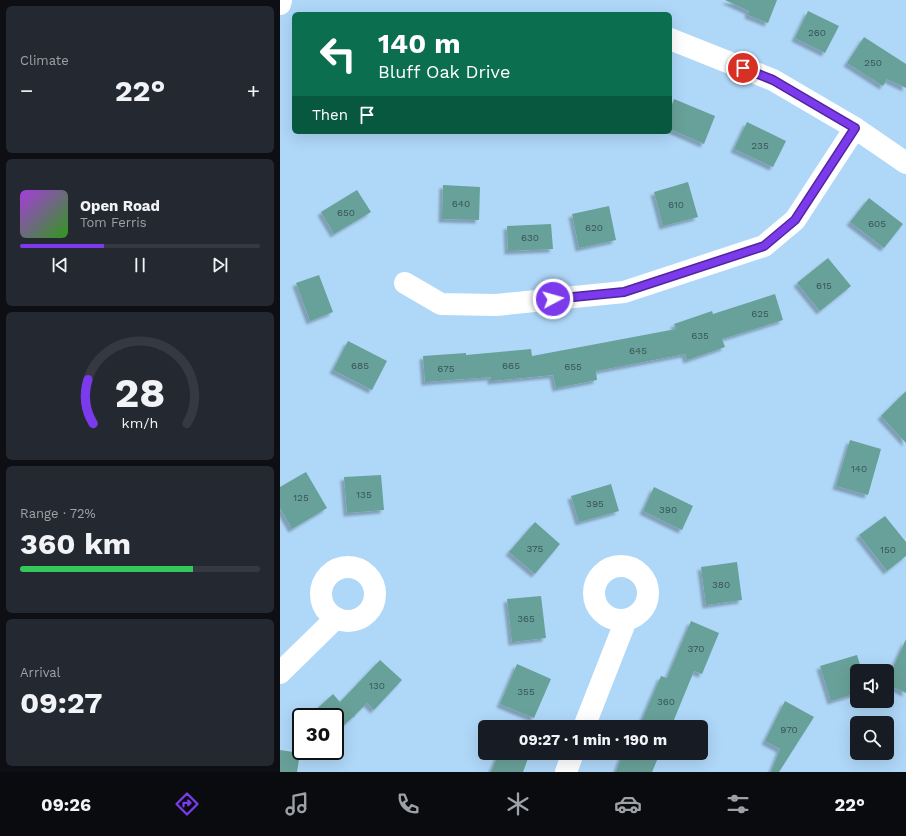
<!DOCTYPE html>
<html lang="en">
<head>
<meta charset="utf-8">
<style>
  :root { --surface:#171b24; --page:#242831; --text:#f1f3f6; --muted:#9ea1a6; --line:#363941; --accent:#7c3aed }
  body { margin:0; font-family:"Work Sans",sans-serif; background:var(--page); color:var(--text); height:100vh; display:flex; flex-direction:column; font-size:15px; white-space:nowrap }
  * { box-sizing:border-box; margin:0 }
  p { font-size:13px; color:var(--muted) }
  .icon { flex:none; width:22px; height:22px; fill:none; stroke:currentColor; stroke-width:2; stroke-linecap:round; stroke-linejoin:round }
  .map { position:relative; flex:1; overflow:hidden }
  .details { display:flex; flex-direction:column; gap:6px; padding:6px; background:#0d0f14; width:280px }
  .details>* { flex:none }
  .banner { position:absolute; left:12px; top:12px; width:380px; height:122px; border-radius:6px; box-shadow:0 4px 16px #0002; background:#0b6e4f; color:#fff; overflow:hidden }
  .buttons { position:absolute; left:570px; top:664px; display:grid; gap:8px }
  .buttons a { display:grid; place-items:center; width:44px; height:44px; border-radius:6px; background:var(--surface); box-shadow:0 4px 16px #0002; font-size:20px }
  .speed { position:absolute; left:12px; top:708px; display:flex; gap:8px; font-size:20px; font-weight:700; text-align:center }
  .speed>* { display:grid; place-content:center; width:52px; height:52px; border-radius:50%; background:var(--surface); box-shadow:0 4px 16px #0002; line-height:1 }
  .speed .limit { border:2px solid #111; border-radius:6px; background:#fff; color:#111 }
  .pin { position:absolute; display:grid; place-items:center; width:34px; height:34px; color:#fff; margin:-17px; border:2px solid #fff; border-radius:50%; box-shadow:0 1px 4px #0007 }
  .me { position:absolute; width:44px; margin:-22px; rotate:84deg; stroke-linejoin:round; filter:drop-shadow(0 0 3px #0008) }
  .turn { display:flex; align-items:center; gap:14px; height:84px; padding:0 20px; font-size:18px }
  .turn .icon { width:52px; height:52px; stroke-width:2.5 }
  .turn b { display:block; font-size:28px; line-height:34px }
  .then { display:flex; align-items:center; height:38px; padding:0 20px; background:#0003; gap:8px; font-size:15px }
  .big { font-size:30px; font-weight:700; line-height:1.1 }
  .details .card { flex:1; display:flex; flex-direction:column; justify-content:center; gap:6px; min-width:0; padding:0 14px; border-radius:6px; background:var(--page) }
  .details .dial { align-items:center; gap:0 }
  .dial svg { height:104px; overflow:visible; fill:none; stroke:var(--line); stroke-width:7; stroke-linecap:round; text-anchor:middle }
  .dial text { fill:var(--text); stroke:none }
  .song { display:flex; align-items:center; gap:12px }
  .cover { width:48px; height:48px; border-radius:6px; background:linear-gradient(135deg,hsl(280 70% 55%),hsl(110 70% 35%)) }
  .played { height:4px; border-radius:2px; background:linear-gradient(90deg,var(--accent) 35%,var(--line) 35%) }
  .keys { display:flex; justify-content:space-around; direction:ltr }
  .heat { display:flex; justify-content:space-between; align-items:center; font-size:22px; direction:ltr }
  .charge { height:6px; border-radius:3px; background:linear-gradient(90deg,#34c759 72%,var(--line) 0) }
  .trip { position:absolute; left:198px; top:720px; width:230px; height:40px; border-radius:6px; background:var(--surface); box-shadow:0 4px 16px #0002; font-weight:700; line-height:40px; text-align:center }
  .dock { display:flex; height:64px; justify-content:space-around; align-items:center; background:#090b0e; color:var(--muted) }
  .dock .icon { width:28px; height:28px }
  .dock .active { color:var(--accent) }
  .dock b { font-size:18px; color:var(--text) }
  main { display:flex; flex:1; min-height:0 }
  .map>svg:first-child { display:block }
</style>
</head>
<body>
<main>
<section class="details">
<div class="card"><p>Climate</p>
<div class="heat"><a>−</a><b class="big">22°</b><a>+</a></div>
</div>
<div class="card">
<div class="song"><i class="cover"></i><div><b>Open Road</b><p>Tom Ferris</p></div></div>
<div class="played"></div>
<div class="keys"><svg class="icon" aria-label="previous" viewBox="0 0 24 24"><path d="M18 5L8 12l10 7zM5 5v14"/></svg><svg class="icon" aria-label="pause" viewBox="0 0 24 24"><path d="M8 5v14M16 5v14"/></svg><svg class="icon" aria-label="next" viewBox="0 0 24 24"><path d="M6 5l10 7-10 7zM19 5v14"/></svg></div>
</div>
<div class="card dial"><svg viewBox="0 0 100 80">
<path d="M14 69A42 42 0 1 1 86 69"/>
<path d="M14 69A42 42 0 0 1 10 35" stroke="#7c3aed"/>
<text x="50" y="56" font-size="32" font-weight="700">28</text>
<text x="50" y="72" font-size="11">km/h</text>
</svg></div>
<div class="card"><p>Range · 72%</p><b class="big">360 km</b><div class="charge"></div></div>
<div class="card"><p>Arrival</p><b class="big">09:27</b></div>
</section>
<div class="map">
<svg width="626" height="772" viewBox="0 0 626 772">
  <defs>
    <filter id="shadow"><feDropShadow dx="-3.5" dy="3.5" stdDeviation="1" flood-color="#0004"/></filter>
  </defs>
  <rect width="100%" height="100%" fill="#afd7f8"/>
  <!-- building -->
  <path fill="#67a199" filter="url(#shadow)" d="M 445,0 L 497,0 L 488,23 L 468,15 L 469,11 Z
    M 528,11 L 559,26 L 545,53 L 515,38 Z
    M 584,37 L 626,64 L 626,88 L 607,79 L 603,86 L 567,63 Z
    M 394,99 L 435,116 L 424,144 L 390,129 L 390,110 Z
    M 467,122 L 506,141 L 493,167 L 454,149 Z
    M 408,182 L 418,217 L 383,226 L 374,192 Z
    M 163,185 L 200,187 L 199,220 L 162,219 Z
    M 77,190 L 91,212 L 54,234 L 41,212 Z
    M 589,198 L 623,224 L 604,248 L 570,222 Z
    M 329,206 L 336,240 L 299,248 L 292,214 Z
    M 271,224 L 273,249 L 228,251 L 227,226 Z
    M 548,258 L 571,286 L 540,311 L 517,283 Z
    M 39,275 L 53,312 L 30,321 L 16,283 Z
    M 495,294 L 503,320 L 442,339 L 445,347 L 407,360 L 405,354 L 316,371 L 317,380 L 276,388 L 273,375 L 211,381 L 211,377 L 145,382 L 143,356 L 186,353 L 186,355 L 251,349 L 252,356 L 311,345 L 396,329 L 394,324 L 432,311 L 433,314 Z
    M 68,341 L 107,361 L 92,390 L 53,370 Z
    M 626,391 L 626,443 L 601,416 Z
    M 570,440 L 601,449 L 588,495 L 556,486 Z
    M 26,472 L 47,508 L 12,529 L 0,508 L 0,487 Z
    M 101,475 L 104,510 L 67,513 L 64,477 Z
    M 331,484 L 339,511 L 299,522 L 291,496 Z
    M 374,487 L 413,506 L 402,530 L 363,511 Z
    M 605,516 L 626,542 L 626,556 L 607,571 L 579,535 Z
    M 255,522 L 280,544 L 255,574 L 229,552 Z
    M 457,562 L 462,600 L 426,605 L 421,567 Z
    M 261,596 L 266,638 L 232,642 L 227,599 Z
    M 411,621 L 439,633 L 422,674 L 414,671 L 391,727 L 359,727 L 381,676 L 387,678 Z
    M 626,639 L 626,693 L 607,684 L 607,681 Z
    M 577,655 L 582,671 L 577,671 L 577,693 L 551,701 L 540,666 Z
    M 100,660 L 122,680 L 94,710 L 87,703 L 74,716 L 75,717 L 73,717 L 55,733 L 55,717 L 28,717 L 53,694 L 60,702 Z
    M 237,664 L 271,679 L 254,718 L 220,704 Z
    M 505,701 L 534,717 L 499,772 L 491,772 L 500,749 L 485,741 Z
    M 0,750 L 20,753 L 17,772 L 0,772 Z
    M 219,753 L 250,753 L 243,772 L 211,772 Z
    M 343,753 L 380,753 L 372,772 L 336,772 Z"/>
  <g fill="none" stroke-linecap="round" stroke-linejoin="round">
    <!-- minor -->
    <path stroke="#fff" stroke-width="22" d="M 390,39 L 493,80 L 575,128 L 626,163
      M 125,283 L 161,304 L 216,305 L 344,292 L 484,246 L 515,220 L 575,128
      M314 593a27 27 0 1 1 54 0a27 27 0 1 1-54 0Z
      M41 594a27 27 0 1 1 54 0a27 27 0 1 1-54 0Z
      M 0,673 L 56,618
      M 304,727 L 346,620
      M 286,772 L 293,753"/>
    <!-- major -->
    <path stroke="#fff" stroke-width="22" d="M 0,4 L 1,0"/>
  </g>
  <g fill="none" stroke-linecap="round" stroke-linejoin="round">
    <!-- route casing -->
    <g stroke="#51269a" stroke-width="10">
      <path id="route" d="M 273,299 L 344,292 L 484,246 L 515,220 L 575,128 L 493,80 L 463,68"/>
    </g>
    <!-- route -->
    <use href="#route" stroke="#7c3aed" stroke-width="7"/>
  </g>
  <g text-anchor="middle" stroke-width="3" stroke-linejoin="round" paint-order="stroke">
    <!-- number labels -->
    <g font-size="10" fill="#38535b">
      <text x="537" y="36">260</text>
      <text x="593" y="66">250</text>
      <text x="480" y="149">235</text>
      <text x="181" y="207">640</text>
      <text x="396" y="208">610</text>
      <text x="66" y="216">650</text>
      <text x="597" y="227">605</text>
      <text x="314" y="231">620</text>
      <text x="250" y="241">630</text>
      <text x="544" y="289">615</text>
      <text x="480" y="317">625</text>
      <text x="420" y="339">635</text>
      <text x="358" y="354">645</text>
      <text x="80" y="369">685</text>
      <text x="231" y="369">665</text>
      <text x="293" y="370">655</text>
      <text x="166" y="372">675</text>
      <text x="579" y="472">140</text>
      <text x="84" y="498">135</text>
      <text x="21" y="501">125</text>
      <text x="315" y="507">395</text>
      <text x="388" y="513">390</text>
      <text x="255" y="552">375</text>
      <text x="608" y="553">150</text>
      <text x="441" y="588">380</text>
      <text x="246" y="622">365</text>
      <text x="416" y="652">370</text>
      <text x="97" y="689">130</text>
      <text x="246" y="695">355</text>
      <text x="386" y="705">360</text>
      <text x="509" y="733">970</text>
    </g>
  </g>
</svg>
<div class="buttons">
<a><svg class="icon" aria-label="sound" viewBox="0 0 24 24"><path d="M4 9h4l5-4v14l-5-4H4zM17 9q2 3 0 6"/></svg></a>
<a><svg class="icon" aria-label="search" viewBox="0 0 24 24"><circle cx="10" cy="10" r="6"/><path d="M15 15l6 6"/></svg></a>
</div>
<div class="speed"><div class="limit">30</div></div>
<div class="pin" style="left:463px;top:68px;background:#d93025"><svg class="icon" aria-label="arrive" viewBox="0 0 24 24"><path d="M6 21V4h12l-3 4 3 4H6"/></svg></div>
<svg class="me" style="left:273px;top:299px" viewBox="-20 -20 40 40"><circle r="17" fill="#7c3aed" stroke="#fff" stroke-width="3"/><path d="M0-11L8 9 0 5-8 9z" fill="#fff"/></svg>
<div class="trip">09:27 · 1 min · 190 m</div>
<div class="banner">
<div class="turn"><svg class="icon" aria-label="left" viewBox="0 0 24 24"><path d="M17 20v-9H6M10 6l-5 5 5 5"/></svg><div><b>140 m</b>Bluff Oak Drive</div></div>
<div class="then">Then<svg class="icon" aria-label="arrive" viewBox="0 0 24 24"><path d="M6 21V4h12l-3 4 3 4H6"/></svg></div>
</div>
</div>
</main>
<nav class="dock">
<b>09:26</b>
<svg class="icon active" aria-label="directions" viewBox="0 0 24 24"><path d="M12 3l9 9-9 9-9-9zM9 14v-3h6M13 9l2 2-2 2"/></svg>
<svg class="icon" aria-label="music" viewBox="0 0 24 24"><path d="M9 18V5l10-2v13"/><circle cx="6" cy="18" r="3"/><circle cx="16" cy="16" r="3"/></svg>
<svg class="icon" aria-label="phone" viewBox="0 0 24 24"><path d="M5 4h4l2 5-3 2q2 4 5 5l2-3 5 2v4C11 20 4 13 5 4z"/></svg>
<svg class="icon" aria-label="climate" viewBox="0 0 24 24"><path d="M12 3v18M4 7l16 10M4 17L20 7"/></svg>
<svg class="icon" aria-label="car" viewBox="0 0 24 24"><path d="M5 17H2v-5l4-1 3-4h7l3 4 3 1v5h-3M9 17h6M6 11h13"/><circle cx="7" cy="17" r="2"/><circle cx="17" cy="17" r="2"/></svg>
<svg class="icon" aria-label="filters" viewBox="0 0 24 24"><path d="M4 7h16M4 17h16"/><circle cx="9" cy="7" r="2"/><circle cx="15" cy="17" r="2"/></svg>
<b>22°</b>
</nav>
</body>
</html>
